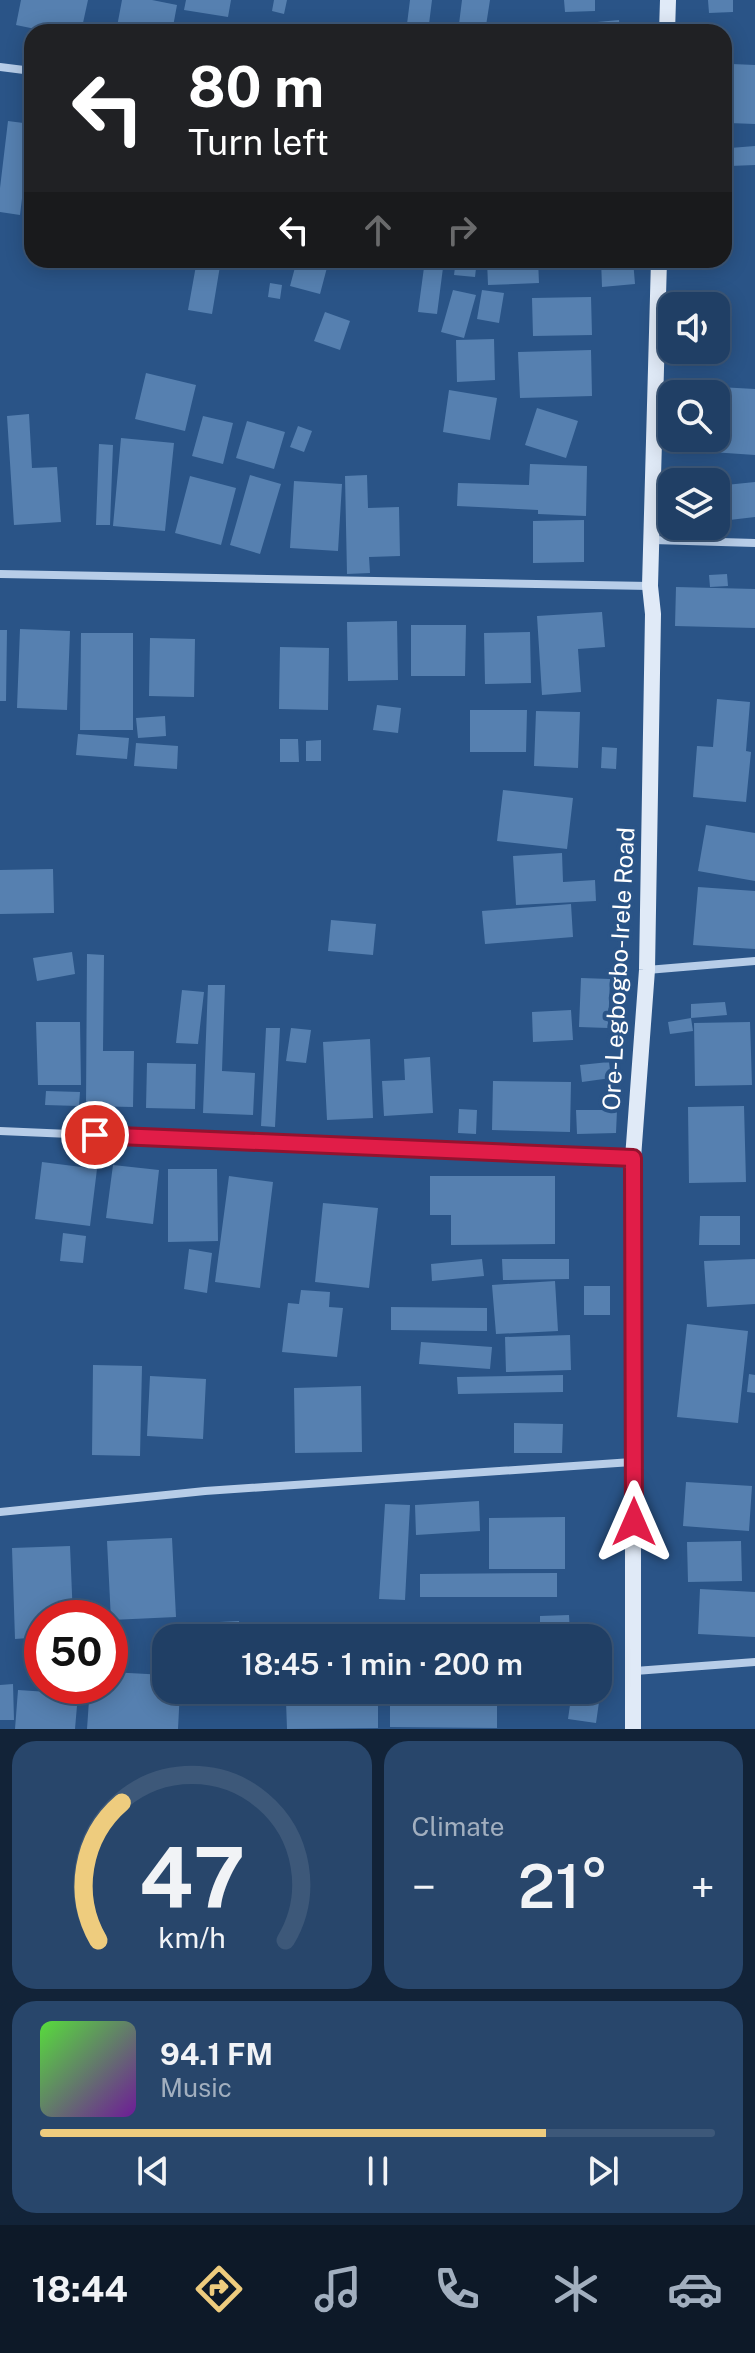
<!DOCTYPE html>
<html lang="en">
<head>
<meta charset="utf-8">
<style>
  :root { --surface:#203f65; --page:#28466b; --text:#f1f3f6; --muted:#a2afbf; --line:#3d5879; --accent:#eecc7e }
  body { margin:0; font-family:"Public Sans",sans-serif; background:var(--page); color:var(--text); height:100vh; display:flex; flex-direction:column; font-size:30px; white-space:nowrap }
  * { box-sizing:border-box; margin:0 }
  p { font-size:26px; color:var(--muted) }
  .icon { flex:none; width:44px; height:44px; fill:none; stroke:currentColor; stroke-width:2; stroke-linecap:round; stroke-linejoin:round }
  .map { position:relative; height:1729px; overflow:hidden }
  .panel { display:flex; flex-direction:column; gap:12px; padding:12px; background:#122338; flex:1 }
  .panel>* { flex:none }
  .hud { position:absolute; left:24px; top:24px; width:708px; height:244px; border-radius:24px; box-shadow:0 4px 20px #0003,0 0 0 2px var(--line); background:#202124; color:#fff; overflow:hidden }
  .tools { position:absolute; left:658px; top:292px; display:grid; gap:16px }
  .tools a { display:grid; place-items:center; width:72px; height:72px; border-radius:16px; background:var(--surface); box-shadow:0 4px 20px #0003,0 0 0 2px var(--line); font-size:40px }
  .speed { position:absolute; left:24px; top:1600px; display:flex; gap:16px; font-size:40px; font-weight:700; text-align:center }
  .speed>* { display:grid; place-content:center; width:104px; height:104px; border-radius:50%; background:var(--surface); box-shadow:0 4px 20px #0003,0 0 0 2px var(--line); line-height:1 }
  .speed .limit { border:12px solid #d22; background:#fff; color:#111 }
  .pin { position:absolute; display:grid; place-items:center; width:68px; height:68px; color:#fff; margin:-34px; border:4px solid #fff; border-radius:50%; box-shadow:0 2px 8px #0007 }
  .me { position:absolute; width:88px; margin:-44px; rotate:0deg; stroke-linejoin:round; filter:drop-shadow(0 0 6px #0008) }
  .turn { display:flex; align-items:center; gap:28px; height:168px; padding:0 32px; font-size:36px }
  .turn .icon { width:104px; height:104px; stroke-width:2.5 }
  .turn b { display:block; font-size:56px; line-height:68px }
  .lanes { display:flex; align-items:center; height:76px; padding:0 32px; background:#0003; justify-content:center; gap:40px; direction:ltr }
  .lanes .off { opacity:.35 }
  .big { font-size:60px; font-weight:600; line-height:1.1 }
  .panel .widget { flex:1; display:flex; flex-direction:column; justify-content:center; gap:12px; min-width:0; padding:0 28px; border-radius:24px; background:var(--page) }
  .panel .dial { align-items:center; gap:0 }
  .dial svg { height:208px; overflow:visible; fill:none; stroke:var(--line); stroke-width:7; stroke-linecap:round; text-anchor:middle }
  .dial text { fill:var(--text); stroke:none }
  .song { display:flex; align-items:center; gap:24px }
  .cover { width:96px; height:96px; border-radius:12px; background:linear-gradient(135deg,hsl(110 70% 55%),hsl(280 70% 35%)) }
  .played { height:8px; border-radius:4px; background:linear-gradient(90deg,var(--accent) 75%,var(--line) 75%) }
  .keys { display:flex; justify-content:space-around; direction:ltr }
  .heat { display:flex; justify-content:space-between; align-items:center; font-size:44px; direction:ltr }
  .panel .tiles { flex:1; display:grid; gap:12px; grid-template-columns:1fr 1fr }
  .widget:last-child { grid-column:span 2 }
  .trip { position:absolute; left:152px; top:1624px; width:460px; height:80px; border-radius:24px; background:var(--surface); box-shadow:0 4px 20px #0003,0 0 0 2px var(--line); font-weight:600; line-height:80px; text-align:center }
  .tab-bar { display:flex; height:128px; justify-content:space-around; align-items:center; background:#0d1928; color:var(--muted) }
  .tab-bar .icon { width:56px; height:56px }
  .tab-bar .active { color:var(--accent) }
  .tab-bar b { font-size:36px; color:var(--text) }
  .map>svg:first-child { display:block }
</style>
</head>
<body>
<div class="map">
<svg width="755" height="1729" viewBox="0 0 755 1729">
  <rect width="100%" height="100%" fill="#2a5487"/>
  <!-- building -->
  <path fill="#5680b0" d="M 21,0 L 88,0 L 81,32 L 50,32 L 16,25 Z
    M 122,0 L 152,0 L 177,5 L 172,32 L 116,32 Z
    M 186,0 L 231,0 L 228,17 L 184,10 Z
    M 274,0 L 287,0 L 284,14 L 272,11 Z
    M 410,0 L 432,0 L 428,32 L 406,32 Z
    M 462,0 L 490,0 L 485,32 L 458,32 Z
    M 564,0 L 595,0 L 595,11 L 565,12 Z
    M 708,0 L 733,0 L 733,12 L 709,13 Z
    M 619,20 L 620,32 L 565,32 L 565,25 Z
    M 281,23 L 327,29 L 327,32 L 279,32 Z
    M 732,64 L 755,65 L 755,124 L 729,123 Z
    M 8,121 L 31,124 L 20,215 L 0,212 L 0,188 Z
    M 755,146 L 755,165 L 730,166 L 730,148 Z
    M 197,260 L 221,260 L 212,314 L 188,310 Z
    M 297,260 L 329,260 L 320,294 L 290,286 Z
    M 425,260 L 444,260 L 437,314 L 418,312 Z
    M 456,260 L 477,260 L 475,277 L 454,275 Z
    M 538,260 L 539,283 L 488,285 L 487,261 Z
    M 560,260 L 591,260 L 591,265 L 560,264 Z
    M 601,260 L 633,260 L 635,284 L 602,287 Z
    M 270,283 L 282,285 L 280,299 L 268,297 Z
    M 453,290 L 476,295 L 464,338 L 441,332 Z
    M 482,290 L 504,293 L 499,323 L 477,319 Z
    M 591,297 L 592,335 L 533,336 L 532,298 Z
    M 325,312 L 350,321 L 340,350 L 314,341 Z
    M 494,339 L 495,380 L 457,382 L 456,340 Z
    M 591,350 L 592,396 L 520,398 L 518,352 Z
    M 146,373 L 196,385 L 185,431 L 135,419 Z
    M 701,386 L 755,389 L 755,455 L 697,451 L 698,438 L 716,438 L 716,394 L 701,394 Z
    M 449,390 L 497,398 L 490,440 L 443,432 Z
    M 537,408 L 578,421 L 566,458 L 525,445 Z
    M 29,414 L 32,468 L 57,467 L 61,522 L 14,525 L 7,416 Z
    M 203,416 L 233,423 L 223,464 L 192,456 Z
    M 247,421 L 285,432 L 274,469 L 236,458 Z
    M 298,426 L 312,431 L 304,452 L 290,447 Z
    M 121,438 L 174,443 L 165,531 L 113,526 Z
    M 99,444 L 113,445 L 110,525 L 96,525 Z
    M 530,464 L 587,466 L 586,516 L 538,514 L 538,510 L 457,506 L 458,483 L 529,485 Z
    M 250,475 L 281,484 L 260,554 L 230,545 Z
    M 367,475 L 368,508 L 399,507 L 400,556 L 369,557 L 370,573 L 347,574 L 345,476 Z
    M 190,476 L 236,488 L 221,545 L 175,533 Z
    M 294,481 L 342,484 L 338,551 L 290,548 Z
    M 755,482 L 755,517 L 721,521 L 716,486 Z
    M 584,520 L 584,562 L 533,563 L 533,521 Z
    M 727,574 L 728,586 L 710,587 L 709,575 Z
    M 676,587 L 755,589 L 755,628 L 675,626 Z
    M 602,612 L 605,647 L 578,649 L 581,692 L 542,695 L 537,616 Z
    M 397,621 L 398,680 L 348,681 L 347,622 Z
    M 411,625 L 466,625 L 465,676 L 411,676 Z
    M 20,629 L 70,631 L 67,710 L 17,708 Z
    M 0,630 L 7,630 L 6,701 L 0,701 Z
    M 530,632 L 531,683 L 485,684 L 484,633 Z
    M 81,633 L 133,633 L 133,730 L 80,730 Z
    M 150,638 L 195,639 L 194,697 L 149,696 Z
    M 280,647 L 329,648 L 328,710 L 279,709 Z
    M 717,699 L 750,702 L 746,751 L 751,752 L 746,802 L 693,797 L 697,746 L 713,747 Z
    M 377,705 L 401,708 L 398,733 L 373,730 Z
    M 470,710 L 527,710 L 526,752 L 470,752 Z
    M 536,711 L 580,712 L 578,768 L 534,766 Z
    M 165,716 L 166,736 L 138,738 L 136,718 Z
    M 78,734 L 129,738 L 127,759 L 76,755 Z
    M 280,739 L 298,739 L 299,762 L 280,762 Z
    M 321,740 L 321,761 L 306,761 L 306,741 Z
    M 136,743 L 178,746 L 177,769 L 134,766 Z
    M 602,747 L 617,748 L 616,769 L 601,768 Z
    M 503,790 L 573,798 L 567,849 L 497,841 Z
    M 706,825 L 755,833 L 755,881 L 698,871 Z
    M 562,853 L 563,882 L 595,880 L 596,901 L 516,905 L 513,856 Z
    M 53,869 L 54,913 L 0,914 L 0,870 Z
    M 698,887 L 755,891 L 755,949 L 693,945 Z
    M 571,904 L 573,937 L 485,944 L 482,911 Z
    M 331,920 L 376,924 L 373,955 L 328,951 Z
    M 72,952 L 75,974 L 37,981 L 33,958 Z
    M 87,954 L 104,955 L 103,1051 L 134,1051 L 133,1107 L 86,1106 Z
    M 581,978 L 610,979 L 608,1028 L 579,1027 Z
    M 208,985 L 225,985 L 222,1071 L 255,1073 L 253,1115 L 203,1113 Z
    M 182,990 L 204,992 L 198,1044 L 176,1043 Z
    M 725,1002 L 727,1015 L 691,1018 L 691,1004 Z
    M 571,1010 L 573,1040 L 533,1042 L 532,1012 Z
    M 691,1018 L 693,1031 L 670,1034 L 668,1022 Z
    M 36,1022 L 80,1022 L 81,1085 L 38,1085 Z
    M 750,1022 L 752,1085 L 695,1086 L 694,1023 Z
    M 266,1028 L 280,1028 L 275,1127 L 261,1126 Z
    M 291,1028 L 311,1030 L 306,1063 L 286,1061 Z
    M 370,1039 L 373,1118 L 327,1120 L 323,1042 Z
    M 430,1057 L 433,1113 L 384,1116 L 382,1081 L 405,1080 L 404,1059 Z
    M 609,1062 L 611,1078 L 582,1082 L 580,1065 Z
    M 147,1063 L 196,1064 L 195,1109 L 146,1108 Z
    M 493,1081 L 571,1082 L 570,1132 L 492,1130 Z
    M 46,1091 L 80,1092 L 79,1106 L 45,1105 Z
    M 744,1106 L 746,1182 L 689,1183 L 688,1107 Z
    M 459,1109 L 477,1110 L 476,1134 L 458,1133 Z
    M 576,1110 L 617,1110 L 616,1133 L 577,1134 Z
    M 42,1162 L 97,1169 L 90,1226 L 35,1219 Z
    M 113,1165 L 159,1170 L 153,1224 L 106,1218 Z
    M 168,1169 L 217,1169 L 218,1241 L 168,1242 Z
    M 229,1176 L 273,1182 L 260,1288 L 215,1282 Z
    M 430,1176 L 555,1176 L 555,1244 L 451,1245 L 451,1215 L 430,1215 Z
    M 323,1203 L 378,1208 L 369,1288 L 315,1282 Z
    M 700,1216 L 740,1216 L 740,1245 L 699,1245 Z
    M 63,1233 L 86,1236 L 83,1263 L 60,1261 Z
    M 189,1249 L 212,1253 L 207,1293 L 184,1289 Z
    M 482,1259 L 484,1276 L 432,1281 L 431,1264 Z
    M 502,1259 L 569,1259 L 569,1279 L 503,1280 Z
    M 755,1259 L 755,1304 L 707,1307 L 704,1261 Z
    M 555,1281 L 558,1331 L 496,1334 L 492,1285 Z
    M 584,1286 L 610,1286 L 610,1315 L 584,1315 Z
    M 301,1290 L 330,1292 L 329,1307 L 343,1308 L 337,1357 L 282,1352 L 288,1303 L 299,1304 Z
    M 391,1307 L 487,1308 L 487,1331 L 391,1330 Z
    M 687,1324 L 748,1331 L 738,1423 L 677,1417 Z
    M 570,1335 L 571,1370 L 506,1372 L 505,1337 Z
    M 421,1342 L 492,1347 L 490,1369 L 419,1364 Z
    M 93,1365 L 142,1366 L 140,1456 L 92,1455 Z
    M 749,1374 L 755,1375 L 755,1393 L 747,1392 Z
    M 563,1375 L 563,1392 L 458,1394 L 457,1377 Z
    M 150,1376 L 206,1379 L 203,1439 L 147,1436 Z
    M 361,1386 L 362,1452 L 295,1453 L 294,1388 Z
    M 514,1423 L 563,1424 L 562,1453 L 514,1453 Z
    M 686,1482 L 752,1486 L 749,1531 L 683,1526 Z
    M 479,1501 L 480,1531 L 416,1535 L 415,1505 Z
    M 385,1504 L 410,1505 L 405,1600 L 379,1599 Z
    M 565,1517 L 565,1569 L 489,1569 L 489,1518 Z
    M 172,1538 L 176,1617 L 111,1620 L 107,1541 Z
    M 741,1541 L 742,1581 L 688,1582 L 687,1542 Z
    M 70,1546 L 73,1618 L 42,1618 L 42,1637 L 15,1639 L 12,1548 Z
    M 557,1573 L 557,1597 L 420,1597 L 420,1574 Z
    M 700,1589 L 755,1592 L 755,1637 L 698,1634 Z
    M 569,1615 L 570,1633 L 540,1634 L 540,1616 Z
    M 239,1621 L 240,1638 L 182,1638 L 181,1624 Z
    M 606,1645 L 608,1661 L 598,1662 L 598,1646 Z
    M 110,1672 L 166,1675 L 166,1690 L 180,1690 L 178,1729 L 87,1729 L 90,1686 L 110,1686 Z
    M 13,1684 L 14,1720 L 0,1720 L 0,1685 Z
    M 18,1690 L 78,1694 L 75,1729 L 15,1729 Z
    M 358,1690 L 497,1690 L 497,1728 L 390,1727 L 390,1698 L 358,1698 Z
    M 571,1698 L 599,1702 L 596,1723 L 568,1719 Z
    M 378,1700 L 378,1728 L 287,1729 L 286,1701 Z"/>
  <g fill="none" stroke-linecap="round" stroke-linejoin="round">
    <!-- minor -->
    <path stroke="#b7cde8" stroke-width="8" d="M 0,67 L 32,71
      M 653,540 L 755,543
      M 0,574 L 650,586
      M 647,970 L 755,961
      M 0,1131 L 633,1158
      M 0,1512 L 205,1491 L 632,1462
      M 635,1671 L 755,1662"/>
    <!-- secondary -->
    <path stroke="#e0eaf7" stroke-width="16" d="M 667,32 L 668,0
      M 633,1729 L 633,1158 L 647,970 L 653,614 L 650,586 L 659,260"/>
  </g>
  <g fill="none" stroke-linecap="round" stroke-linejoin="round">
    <!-- route casing -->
    <g stroke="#92132f" stroke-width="20">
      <path id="route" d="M 95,1135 L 633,1158 L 634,1522"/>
    </g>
    <!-- route -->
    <use href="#route" stroke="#e11d48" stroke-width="14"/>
  </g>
  <g text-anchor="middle" stroke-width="8" stroke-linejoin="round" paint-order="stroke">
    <!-- street labels -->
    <g font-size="24" fill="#fff" stroke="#2a5487">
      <text transform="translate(619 969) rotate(-87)" y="8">Ore-Legbogbo-Irele Road</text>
    </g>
  </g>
</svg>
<div class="tools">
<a><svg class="icon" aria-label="sound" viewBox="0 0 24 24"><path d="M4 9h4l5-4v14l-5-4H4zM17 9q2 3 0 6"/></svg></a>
<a><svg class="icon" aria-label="search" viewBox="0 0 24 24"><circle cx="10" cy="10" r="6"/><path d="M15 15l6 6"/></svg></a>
<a><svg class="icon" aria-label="layers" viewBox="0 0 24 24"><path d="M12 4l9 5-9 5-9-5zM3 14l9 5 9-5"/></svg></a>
</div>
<div class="speed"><div class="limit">50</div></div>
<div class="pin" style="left:95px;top:1135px;background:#d93025"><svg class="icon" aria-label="arrive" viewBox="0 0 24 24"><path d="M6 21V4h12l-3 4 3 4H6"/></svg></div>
<svg class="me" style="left:634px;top:1522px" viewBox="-20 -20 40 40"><path d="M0-17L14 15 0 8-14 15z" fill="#e11d48" stroke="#fff" stroke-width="4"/></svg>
<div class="trip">18:45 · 1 min · 200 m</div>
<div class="hud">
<div class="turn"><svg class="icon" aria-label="left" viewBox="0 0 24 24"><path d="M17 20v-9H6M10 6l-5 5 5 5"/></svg><div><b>80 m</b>Turn left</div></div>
<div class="lanes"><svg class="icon" aria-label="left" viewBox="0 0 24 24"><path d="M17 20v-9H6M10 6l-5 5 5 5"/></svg><svg class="icon off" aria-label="ahead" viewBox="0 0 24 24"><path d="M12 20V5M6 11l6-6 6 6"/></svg><svg class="icon off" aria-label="right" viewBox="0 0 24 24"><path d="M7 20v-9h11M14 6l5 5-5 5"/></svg></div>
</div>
</div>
<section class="panel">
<div class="tiles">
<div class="widget dial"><svg viewBox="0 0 100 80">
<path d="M14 69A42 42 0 1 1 86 69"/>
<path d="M14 69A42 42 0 0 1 23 16" stroke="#eecc7e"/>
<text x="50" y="56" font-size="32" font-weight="700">47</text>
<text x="50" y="72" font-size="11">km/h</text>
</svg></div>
<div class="widget"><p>Climate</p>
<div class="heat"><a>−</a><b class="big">21°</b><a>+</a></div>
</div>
<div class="widget">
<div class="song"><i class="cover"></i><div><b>94.1 FM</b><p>Music</p></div></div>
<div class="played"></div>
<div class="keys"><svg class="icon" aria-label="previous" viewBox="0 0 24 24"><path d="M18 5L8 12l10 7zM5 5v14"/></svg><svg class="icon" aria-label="pause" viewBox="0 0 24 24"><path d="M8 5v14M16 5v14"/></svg><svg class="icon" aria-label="next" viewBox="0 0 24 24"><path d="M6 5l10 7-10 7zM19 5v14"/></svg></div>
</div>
</div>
</section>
<nav class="tab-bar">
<b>18:44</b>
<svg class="icon active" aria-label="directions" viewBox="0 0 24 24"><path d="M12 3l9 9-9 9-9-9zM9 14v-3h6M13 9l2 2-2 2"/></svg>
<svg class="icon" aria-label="music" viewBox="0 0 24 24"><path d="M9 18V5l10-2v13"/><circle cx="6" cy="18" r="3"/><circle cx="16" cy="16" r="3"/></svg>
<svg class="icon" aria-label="phone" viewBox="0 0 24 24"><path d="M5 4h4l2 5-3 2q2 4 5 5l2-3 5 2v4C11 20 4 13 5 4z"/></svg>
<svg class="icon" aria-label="climate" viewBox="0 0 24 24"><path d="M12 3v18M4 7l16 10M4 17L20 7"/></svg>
<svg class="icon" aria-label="car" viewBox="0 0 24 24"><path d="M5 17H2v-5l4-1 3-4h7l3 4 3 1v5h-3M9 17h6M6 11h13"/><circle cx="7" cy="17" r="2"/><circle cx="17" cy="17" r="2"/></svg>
</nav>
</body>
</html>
